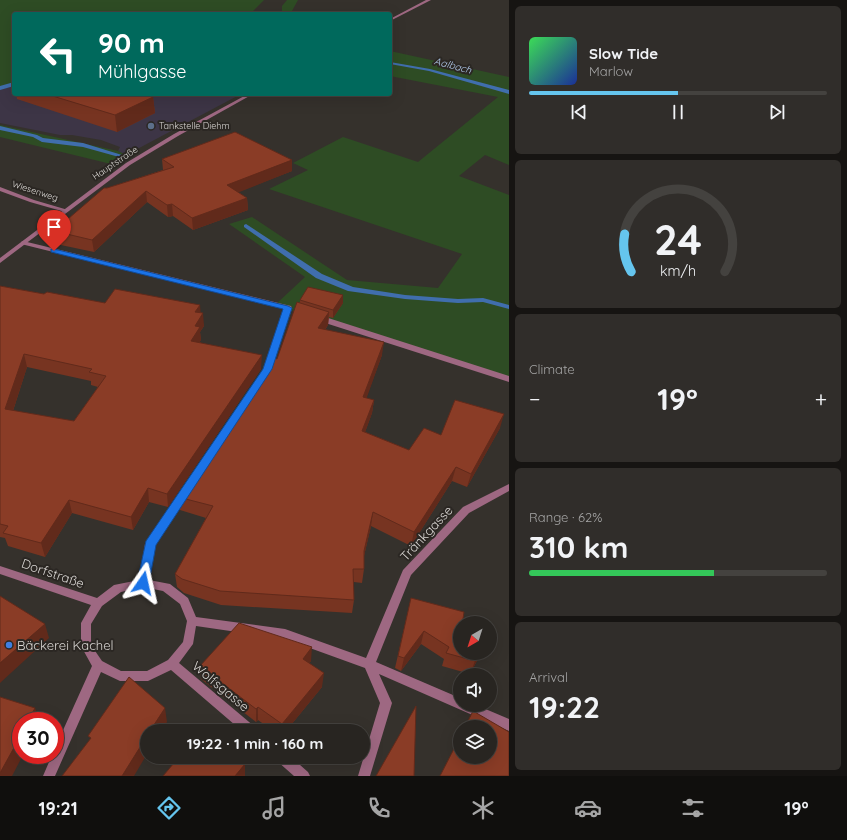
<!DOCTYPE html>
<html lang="en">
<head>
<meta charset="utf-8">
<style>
  :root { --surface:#282521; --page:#302d2a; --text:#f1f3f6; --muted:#a5a5a5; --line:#44423f; --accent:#65c5ee }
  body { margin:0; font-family:Quicksand,sans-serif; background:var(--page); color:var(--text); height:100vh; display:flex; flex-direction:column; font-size:15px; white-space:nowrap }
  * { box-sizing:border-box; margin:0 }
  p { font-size:13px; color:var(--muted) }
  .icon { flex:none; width:22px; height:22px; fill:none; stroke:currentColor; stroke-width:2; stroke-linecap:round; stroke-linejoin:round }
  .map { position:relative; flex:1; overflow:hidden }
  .side { display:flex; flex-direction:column; gap:6px; padding:6px; background:#161412; width:338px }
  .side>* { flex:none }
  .top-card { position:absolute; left:12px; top:12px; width:380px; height:84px; border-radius:4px; box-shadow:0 4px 16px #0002,0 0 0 1px var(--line); background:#00695c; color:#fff; overflow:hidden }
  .needle { width:26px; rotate:219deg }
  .buttons { position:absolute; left:453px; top:616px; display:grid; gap:8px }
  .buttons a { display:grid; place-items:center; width:44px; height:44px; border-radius:50%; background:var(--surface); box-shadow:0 4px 16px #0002,0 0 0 1px var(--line); font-size:20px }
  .speed { position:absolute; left:12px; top:712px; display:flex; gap:8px; font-size:20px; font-weight:700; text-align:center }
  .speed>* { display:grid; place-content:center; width:52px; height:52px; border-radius:50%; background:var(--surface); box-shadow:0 4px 16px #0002,0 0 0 1px var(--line); line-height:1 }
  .speed .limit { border:6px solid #d22; background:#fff; color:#111 }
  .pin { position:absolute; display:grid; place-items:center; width:34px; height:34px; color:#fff; margin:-41px -17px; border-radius:50% 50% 50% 0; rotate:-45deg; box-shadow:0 0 4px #0007 }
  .pin .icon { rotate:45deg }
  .me { position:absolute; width:44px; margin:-22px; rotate:11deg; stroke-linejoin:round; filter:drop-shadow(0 0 3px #0008) }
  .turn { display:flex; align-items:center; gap:14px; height:84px; padding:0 20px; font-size:18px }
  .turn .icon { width:52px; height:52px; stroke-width:2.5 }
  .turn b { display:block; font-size:28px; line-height:34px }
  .big { font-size:30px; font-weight:700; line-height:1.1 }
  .side .card { flex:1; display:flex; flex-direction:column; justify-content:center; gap:6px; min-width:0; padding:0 14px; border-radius:6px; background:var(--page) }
  .side .dial { align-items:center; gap:0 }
  .dial svg { height:104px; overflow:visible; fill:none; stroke:var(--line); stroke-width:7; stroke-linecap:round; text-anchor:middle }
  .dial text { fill:var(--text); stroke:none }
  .song { display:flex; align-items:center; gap:12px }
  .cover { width:48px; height:48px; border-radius:6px; background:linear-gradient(135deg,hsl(130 70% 55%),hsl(230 70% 35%)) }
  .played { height:4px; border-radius:2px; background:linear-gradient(90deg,var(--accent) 50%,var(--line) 50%) }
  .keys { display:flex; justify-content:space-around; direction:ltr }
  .heat { display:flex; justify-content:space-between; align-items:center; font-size:22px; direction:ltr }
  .charge { height:6px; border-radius:3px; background:linear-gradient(90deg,#34c759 62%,var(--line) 0) }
  .trip { position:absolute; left:140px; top:724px; width:230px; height:40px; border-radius:20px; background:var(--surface); box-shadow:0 4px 16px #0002,0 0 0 1px var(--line); font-weight:700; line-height:40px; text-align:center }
  .menu { display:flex; height:64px; justify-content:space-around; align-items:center; background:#100f0d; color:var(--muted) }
  .menu .icon { width:28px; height:28px }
  .menu .on { color:var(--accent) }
  .menu b { font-size:18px; color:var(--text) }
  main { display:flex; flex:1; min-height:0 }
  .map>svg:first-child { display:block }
</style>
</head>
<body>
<main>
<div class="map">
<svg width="509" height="776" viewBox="0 0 509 776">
  <rect width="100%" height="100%" fill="#35312c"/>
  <!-- industrial -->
  <path fill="#3d3546" d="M 14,86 L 14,94 L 241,94 L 126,155 L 118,151 L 120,147 L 101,140 L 72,135 L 60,135 L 0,123 L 0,89 Z"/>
  <!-- green -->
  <path fill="#2e4c24" d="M 0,0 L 264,0 L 250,14 L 14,14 L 14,86 L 0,89 Z
    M 287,0 L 298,0 L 292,11 L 292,14 L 282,14 L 282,6 Z
    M 390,51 L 509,77 L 509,165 L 485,155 L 459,176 L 509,195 L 509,379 L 275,305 L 305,277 L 229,224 L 252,217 L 347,280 L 438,288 L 462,254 L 269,189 L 308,170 L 293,163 L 343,137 L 418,162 L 498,97 L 390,76 Z
    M 0,125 L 118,151 L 126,155 L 111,164 L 0,137 Z"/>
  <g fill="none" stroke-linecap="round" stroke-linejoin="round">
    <!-- stream -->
    <path fill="#406ead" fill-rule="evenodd" d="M 390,62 L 430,69 L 509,90 L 509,94 L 429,71 L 390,64 Z
      M 14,82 L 14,86 L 0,90 L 0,86 Z
      M 0,126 L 37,135 L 43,138 L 83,143 L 122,155 L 119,157 L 83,147 L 42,142 L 33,137 L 0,130 Z
      M 246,224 L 322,274 L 353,287 L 405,295 L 458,299 L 483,298 L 509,305 L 509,309 L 483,302 L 458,303 L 405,299 L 348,291 L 316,278 L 244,227 L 244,225 Z"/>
    <!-- minor -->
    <path fill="#9e6882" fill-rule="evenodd" d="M 0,187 L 34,200 L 68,210 L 65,212 L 30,202 L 0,191 Z
      M 23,241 L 291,306 L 292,308 L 271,369 L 267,371 L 263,369 L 284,309 L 21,244 L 21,242 Z
      M 316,316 L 322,316 L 509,376 L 509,382 L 316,320 L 315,318 Z
      M 509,484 L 509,491 L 469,513 L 411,575 L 376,662 L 460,698 L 460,705 L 476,705 L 509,719 L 509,731 L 379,674 L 392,703 L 370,776 L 358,776 L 380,703 L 365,668 L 285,639 L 196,626 L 193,644 L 179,663 L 255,727 L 257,731 L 242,731 L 171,670 L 148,681 L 120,681 L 101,672 L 55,776 L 43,776 L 52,755 L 55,755 L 55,748 L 92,666 L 81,646 L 81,623 L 91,605 L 0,574 L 0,566 L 97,598 L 114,585 L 139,580 L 145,544 L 181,491 L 184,490 L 187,491 L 189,493 L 155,545 L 149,580 L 170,584 L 188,598 L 196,617 L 285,629 L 366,658 L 403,570 L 463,507 ZM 143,587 L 163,591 L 180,604 L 187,621 L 183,642 L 168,660 L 147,671 L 121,671 L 102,661 L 91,645 L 91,624 L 102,606 L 121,592 Z
      M 275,757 L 291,757 L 308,772 L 310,776 L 294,776 L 277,761 Z"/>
    <!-- tertiary -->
    <path fill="#9e6882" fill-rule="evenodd" d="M 426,0 L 431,0 L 390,21 L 390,19 Z
      M 248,94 L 253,94 L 178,136 L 130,165 L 0,263 L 0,258 L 126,163 L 174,134 Z"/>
  </g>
  <!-- wall -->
  <path fill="#773421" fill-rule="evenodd" d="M 16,94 L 143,94 L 153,97 L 155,113 L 117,132 L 17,99 Z
    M 162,159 L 292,171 L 238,192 L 247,198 L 248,210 L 193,230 L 173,216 L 168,217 L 147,202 L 94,252 L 56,244 L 54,231 L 107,188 L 163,170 Z
    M 0,286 L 44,294 L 105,303 L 200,305 L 200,313 L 204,326 L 200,332 L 201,340 L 199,342 L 261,369 L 168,507 L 149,502 L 133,530 L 72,513 L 45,557 L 8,546 L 5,538 L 0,537 ZM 27,367 L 91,381 L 91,385 L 98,387 L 74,421 L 13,411 Z
    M 300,300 L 343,303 L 333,318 L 329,317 L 328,325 L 325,330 L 382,355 L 366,398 L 374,400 L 372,413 L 365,432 L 409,450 L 441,435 L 500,428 L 467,487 L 452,481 L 411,546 L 371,526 L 364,556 L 364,569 L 362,583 L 354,582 L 354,600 L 352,613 L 221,605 L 184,593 L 177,587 L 175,574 L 206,518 L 180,510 L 178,497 L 277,359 L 300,302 Z
    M 411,598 L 463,619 L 481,653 L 470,674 L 442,666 L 444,659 L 421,644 L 401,671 L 395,668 Z
    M 311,661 L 309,663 L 322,687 L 286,731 L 273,731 L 258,720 L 256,722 L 201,679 L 200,666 Z"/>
  <!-- shaded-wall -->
  <path fill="#612a1b" d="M 153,97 L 155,113 L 117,132 L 115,115 Z
    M 292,160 L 292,171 L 227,197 L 227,185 Z
    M 146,191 L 147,202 L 94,252 L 92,240 Z
    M 247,198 L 248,210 L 193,230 L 192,218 Z
    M 172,204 L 173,216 L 168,217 L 167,205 Z
    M 343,295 L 343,303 L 333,318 L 333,310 Z
    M 200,305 L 201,317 L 203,313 L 204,326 L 200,332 L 201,340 L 192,354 L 191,341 L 195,312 Z
    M 329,312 L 328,325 L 317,342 L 318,328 Z
    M 384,342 L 382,355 L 362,411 L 363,397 Z
    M 24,354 L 27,367 L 9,423 L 5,409 Z
    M 262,355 L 261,369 L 168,507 L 167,494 Z
    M 374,400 L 372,413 L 361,444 L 362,431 Z
    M 504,414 L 500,428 L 467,487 L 471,474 Z
    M 456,467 L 452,481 L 411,546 L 414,532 Z
    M 148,488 L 149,502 L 133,530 L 131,517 Z
    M 69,500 L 72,513 L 45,557 L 41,543 Z
    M 373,512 L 371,526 L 362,564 L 364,551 Z
    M 45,624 L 49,638 L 0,683 L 0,663 Z
    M 424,631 L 421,644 L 401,671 L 404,658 Z
    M 312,647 L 311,661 L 302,673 L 303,659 Z
    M 479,653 L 481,653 L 470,674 L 475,661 Z
    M 324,673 L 322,687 L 286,731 L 281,731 L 282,724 Z
    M 258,707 L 258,720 L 256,722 L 256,709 Z
    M 35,708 L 40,721 L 28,721 Z
    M 165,708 L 167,722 L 161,731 L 150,731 Z
    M 21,735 L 21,755 L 23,755 L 12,776 L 0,776 L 0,773 Z
    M 147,736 L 147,754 L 134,776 L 122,776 Z
    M 245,764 L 245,776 L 235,776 Z"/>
  <!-- building -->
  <path fill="#8a3c26" stroke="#612a1b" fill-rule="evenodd" d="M 46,94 L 143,94 L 153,97 L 115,115 Z
    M 235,132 L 292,160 L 227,185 L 247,198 L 192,218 L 172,204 L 167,205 L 146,191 L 92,240 L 54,231 L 104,188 L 107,188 L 174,167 L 162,159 Z
    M 0,286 L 44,294 L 47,292 L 105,303 L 115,289 L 200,305 L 195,312 L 203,313 L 195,326 L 200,327 L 191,341 L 262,355 L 167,494 L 148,488 L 131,517 L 69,500 L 41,543 L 3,533 L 8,526 L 0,524 ZM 24,354 L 92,369 L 89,372 L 106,376 L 74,421 L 5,409 Z
    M 308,287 L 343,295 L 333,310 L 300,300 Z
    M 297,302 L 329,312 L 318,328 L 384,342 L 363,397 L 374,400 L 362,431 L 409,450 L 424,428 L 441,435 L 455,400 L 504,414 L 471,474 L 456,467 L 414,532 L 373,512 L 364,551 L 364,569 L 353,569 L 354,600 L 220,591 L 182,579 L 175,574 L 213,506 L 178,497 L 272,357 L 277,359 Z
    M 0,596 L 45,624 L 0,663 Z
    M 411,598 L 464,612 L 463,619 L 476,623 L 460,623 L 460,653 L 479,653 L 475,661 L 446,653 L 449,647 L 424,631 L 404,658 L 398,656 Z
    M 239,623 L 312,647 L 303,659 L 324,673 L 282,724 L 258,707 L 256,709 L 200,666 Z
    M 490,628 L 492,628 L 490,632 Z
    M 129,677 L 165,708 L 150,731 L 147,731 L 147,736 L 122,776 L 62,776 L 91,738 L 88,736 Z
    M 0,697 L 35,708 L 28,721 L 21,721 L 21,735 L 0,773 Z
    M 416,706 L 414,776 L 376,776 Z
    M 473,711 L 509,732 L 509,776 L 440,776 L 460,737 L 460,757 L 490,757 L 490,727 L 465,727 Z
    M 179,757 L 236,757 L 245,764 L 235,776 L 163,776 Z"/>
  <!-- route -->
  <path fill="#1a73e8" stroke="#114b97" d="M 51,249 L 54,249 L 288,306 L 292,308 L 272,369 L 156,545 L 149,583 L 147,586 L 143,588 L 139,586 L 137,583 L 146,541 L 263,369 L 283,309 L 51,252 Z"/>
  <!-- markers -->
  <circle fill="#5c6f8a" stroke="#2b2723" stroke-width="1.5" cx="151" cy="126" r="4"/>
  <circle fill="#3f7fe0" stroke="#2b2723" stroke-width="1.5" cx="9" cy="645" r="4"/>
  <g text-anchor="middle" stroke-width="4" stroke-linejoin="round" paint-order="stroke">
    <!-- far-poi labels -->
    <g font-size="9" fill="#d9d6d3" stroke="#2b2723" text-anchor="start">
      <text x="159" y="129">Tankstelle Diehm</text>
    </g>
    <!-- far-street labels -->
    <g font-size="9" fill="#d9d6d3" stroke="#2b2723">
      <text transform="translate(115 163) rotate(-34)" y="3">Hauptstraße</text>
      <text transform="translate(35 191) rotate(18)" y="3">Wiesenweg</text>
    </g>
    <!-- far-water labels -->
    <g font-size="10" font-style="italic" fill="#b4cdf0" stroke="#2b2723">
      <text transform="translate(453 65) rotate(15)" y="4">Aalbach</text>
    </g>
    <!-- near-street labels -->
    <g font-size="13" fill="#d9d6d3" stroke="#2b2723">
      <text transform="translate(426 533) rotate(-47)" y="5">Tränkgasse</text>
      <text transform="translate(53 573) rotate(19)" y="5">Dorfstraße</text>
      <text transform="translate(221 686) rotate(40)" y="5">Wolfsgasse</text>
    </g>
    <!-- near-poi labels -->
    <g font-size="13" fill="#d9d6d3" stroke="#2b2723" text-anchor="start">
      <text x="17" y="650">Bäckerei Kachel</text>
    </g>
  </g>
</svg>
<div class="buttons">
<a><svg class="needle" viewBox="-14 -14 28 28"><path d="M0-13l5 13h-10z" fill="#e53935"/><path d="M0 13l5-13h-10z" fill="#a5a5a5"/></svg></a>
<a><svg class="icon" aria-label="sound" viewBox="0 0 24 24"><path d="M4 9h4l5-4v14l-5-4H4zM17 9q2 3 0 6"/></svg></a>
<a><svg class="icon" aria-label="layers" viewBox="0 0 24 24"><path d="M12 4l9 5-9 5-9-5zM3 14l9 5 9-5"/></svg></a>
</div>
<div class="speed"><div class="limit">30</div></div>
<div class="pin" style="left:54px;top:251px;background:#d93025"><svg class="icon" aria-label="arrive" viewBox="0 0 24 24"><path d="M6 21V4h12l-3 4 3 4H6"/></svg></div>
<svg class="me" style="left:143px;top:583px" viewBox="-20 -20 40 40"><path d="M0-17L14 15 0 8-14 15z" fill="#1a73e8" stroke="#fff" stroke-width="4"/></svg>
<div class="trip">19:22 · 1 min · 160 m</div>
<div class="top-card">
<div class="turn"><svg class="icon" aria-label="left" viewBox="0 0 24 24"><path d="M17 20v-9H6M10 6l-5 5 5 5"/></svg><div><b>90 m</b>Mühlgasse</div></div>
</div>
</div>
<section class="side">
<div class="card">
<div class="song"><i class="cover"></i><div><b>Slow Tide</b><p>Marlow</p></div></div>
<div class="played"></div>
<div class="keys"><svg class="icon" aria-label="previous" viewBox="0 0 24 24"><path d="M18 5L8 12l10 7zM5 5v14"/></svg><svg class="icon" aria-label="pause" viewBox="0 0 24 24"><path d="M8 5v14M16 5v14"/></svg><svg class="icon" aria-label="next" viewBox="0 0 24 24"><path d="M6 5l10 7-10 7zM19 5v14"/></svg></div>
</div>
<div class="card dial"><svg viewBox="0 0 100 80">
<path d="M14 69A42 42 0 1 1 86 69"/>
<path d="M14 69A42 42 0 0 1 9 40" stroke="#65c5ee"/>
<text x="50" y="56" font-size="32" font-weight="700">24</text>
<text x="50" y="72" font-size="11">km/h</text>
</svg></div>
<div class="card"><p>Climate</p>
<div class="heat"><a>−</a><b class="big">19°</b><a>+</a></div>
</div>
<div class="card"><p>Range · 62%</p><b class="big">310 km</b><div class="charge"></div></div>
<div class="card"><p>Arrival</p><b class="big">19:22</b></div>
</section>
</main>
<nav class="menu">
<b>19:21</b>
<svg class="icon on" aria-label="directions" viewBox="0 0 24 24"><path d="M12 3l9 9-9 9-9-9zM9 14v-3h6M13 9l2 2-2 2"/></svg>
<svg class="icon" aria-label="music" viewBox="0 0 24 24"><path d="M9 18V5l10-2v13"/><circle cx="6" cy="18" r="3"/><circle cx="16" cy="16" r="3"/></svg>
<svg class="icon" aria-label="phone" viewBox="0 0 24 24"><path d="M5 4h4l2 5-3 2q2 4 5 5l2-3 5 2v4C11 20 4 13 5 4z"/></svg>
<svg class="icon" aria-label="climate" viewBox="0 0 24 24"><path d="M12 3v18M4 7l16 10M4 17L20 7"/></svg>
<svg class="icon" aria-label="car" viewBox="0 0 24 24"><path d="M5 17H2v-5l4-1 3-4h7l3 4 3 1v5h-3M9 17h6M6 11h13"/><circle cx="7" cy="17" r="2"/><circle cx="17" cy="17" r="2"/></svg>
<svg class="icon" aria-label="filters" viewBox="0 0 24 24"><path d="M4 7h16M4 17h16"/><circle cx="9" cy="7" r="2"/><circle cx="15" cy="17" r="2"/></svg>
<b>19°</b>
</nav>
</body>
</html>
